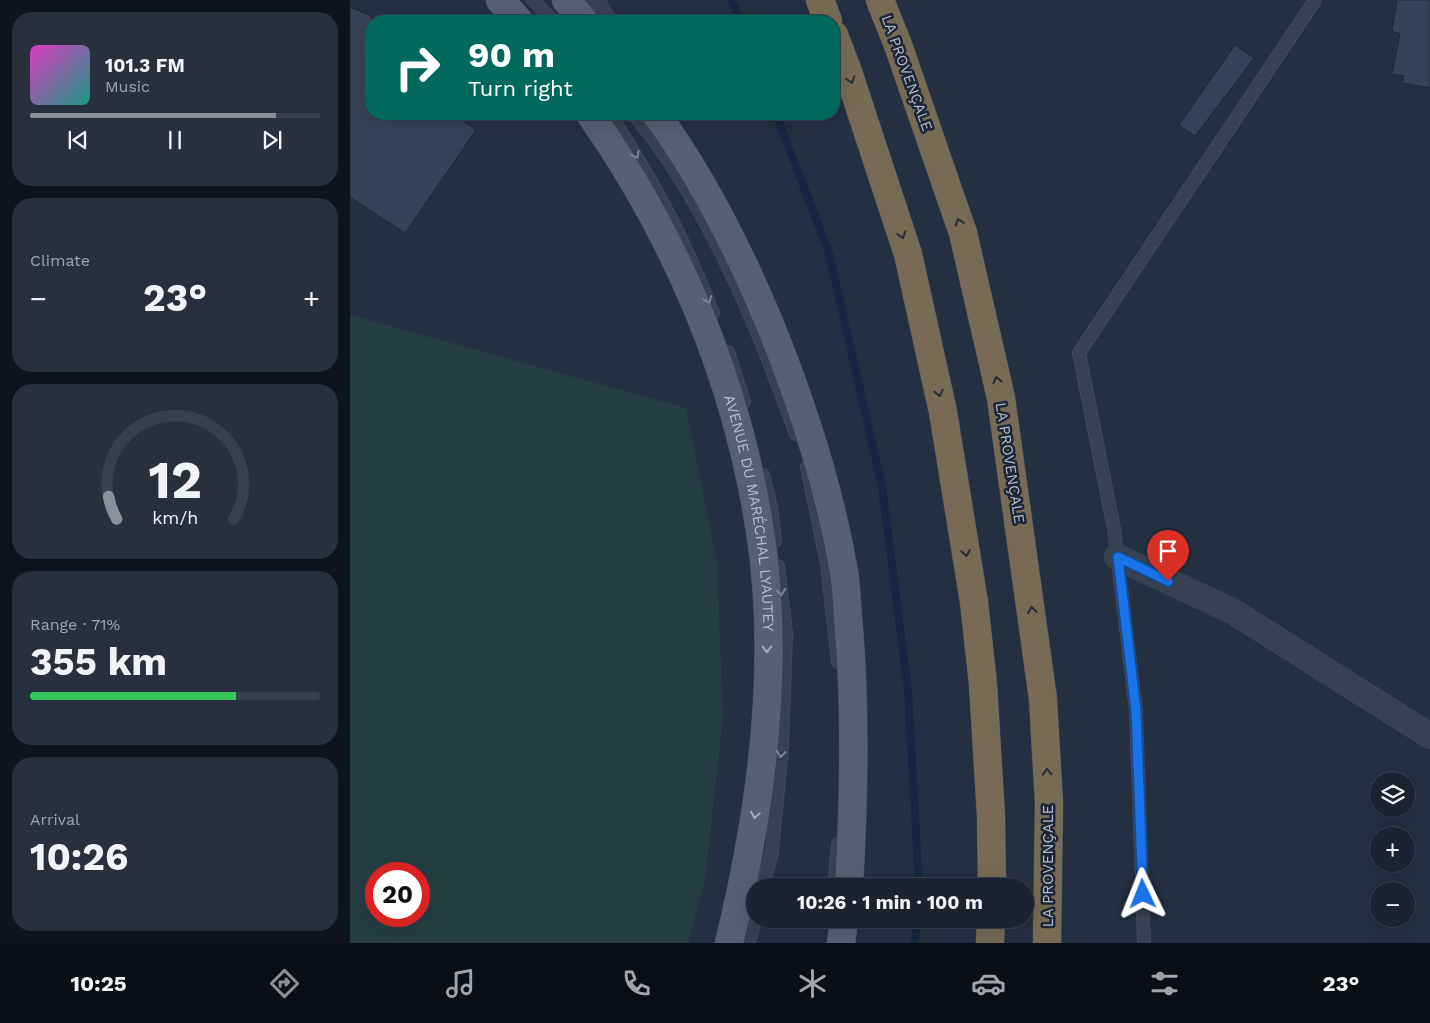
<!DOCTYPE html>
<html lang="en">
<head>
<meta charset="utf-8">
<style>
  :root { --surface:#1b2331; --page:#282f3d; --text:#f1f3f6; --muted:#a0a4ab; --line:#39404d; --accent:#8c9099 }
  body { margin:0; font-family:"Work Sans",sans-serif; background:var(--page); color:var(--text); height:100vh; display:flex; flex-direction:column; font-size:19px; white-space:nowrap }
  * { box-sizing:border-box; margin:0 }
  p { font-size:16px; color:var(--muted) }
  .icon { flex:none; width:28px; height:28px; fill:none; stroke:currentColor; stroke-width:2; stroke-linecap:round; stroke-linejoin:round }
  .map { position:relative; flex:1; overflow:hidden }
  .sheet { display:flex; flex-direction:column; gap:12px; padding:12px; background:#0f131b; width:350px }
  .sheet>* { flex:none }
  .banner { position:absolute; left:15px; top:15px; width:475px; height:105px; border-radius:20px; box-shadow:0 5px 20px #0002,0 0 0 1px var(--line); background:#00695c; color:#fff; overflow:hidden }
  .controls { position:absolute; left:1020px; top:772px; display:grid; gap:10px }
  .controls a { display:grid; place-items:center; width:45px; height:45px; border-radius:50%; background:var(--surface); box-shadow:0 5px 20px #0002,0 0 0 1px var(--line); font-size:25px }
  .speed { position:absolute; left:15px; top:862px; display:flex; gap:10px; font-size:25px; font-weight:700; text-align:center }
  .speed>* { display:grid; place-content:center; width:65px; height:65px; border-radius:50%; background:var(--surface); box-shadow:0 5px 20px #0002,0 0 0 1px var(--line); line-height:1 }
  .speed .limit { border:8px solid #d22; background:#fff; color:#111 }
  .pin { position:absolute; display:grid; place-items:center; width:42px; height:42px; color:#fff; margin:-51px -21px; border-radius:50% 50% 50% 0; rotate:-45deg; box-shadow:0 0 5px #0007 }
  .pin .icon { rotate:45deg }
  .me { position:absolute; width:55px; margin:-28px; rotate:358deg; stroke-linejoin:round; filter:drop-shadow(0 0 4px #0008) }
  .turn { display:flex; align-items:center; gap:18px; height:105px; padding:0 20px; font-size:22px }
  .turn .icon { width:65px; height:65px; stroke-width:2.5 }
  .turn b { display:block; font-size:35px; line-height:42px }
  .big { font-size:38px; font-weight:700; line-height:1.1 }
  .sheet .widget { flex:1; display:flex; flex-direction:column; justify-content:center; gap:8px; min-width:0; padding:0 18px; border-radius:20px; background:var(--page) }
  .sheet .dial { align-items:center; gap:0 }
  .dial svg { height:130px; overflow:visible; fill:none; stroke:var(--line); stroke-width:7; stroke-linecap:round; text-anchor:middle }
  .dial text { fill:var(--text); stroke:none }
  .song { display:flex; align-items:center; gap:15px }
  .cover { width:60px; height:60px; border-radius:8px; background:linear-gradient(135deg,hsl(310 70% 55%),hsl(170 70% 35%)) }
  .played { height:5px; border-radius:2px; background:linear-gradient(90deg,var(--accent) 85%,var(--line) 85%) }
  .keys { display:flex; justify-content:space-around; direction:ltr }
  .heat { display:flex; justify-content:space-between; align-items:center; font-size:28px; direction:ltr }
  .charge { height:8px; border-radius:4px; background:linear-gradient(90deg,#34c759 71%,var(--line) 0) }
  .trip { position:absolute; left:396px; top:878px; width:288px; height:50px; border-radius:25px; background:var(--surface); box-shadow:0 5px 20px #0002,0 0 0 1px var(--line); font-weight:700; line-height:50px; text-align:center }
  .tabs { display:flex; height:80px; justify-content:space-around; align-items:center; background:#0b0e14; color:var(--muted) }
  .tabs .icon { width:35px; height:35px }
  .tabs .active { color:var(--accent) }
  .tabs b { font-size:22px; color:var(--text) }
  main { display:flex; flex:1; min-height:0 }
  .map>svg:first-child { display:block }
</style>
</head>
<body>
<main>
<section class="sheet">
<div class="widget">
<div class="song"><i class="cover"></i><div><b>101.3 FM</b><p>Music</p></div></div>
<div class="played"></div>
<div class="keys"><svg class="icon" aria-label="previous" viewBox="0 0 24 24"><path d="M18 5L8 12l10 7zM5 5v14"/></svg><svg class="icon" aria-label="pause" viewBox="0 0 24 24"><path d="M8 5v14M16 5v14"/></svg><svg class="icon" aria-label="next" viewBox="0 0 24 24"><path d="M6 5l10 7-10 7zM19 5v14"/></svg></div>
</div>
<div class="widget"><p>Climate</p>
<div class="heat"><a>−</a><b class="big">23°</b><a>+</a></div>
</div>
<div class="widget dial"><svg viewBox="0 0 100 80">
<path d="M14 69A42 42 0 1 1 86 69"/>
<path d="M14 69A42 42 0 0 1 9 55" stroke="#8c9099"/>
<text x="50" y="56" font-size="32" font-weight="700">12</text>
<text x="50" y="72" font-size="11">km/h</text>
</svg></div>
<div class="widget"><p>Range · 71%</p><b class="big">355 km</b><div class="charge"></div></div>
<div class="widget"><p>Arrival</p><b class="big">10:26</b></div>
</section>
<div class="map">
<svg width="1080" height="943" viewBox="0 0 1080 943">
  <rect width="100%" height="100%" fill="#242f41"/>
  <!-- green -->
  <path fill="#263e42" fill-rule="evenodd" d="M 0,315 L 336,408 L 367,562 L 373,718 L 355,881 L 338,943 L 0,943 ZM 26,874 L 69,874 L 69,916 L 26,916 Z"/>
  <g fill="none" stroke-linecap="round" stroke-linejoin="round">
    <!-- stream -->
    <path stroke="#162640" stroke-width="8" d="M 382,0 L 390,21
      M 426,114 L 479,253 L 532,487 L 558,690 L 569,886
      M 565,943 L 567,919"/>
  </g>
  <!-- building -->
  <path fill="#364357" stroke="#1f2838" d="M 1047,0 L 1080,0 L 1080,88 L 1053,83 L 1054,76 L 1042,74 L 1050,34 L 1042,31 Z
    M 0,7 L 21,16 L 21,114 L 103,114 L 126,130 L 55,233 L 0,197 Z
    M 885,45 L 904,58 L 845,136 L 829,125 Z"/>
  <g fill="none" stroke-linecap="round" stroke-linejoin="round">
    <!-- service casing -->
    <g stroke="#424a5a" stroke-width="14">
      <path id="service" d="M 183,0 L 203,21
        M 259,114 C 301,176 336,243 363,313
        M 284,114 C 296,130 309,146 320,163 C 375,247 412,340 446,434
        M 378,352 L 394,402
        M 457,467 L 477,564 L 488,662
        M 413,475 L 421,507 L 425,541
        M 413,886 L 422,852 L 432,747 L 436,633 L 428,566
        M 484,886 L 488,844
        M 399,943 L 405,919
        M 794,943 L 786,711 L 764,529 L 729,353 L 965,0"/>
    </g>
    <!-- minor casing -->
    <g stroke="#424a5a" stroke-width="26">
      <path id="minor" d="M 241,0 L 254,21
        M 767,557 L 884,612 L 1080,736"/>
    </g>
    <!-- primary casing -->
    <g stroke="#424a5a" stroke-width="29">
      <g id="primary">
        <path d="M 150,0 L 169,21"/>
        <path d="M 216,0 L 234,21"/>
        <path id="s1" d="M 240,114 C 327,238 387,381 410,531 C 431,665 411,812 379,943"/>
        <path d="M 306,114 C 353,178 388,248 419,322 C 452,403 479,485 494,572 C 497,590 497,610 499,629 C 506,715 504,800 499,886"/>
        <path d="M 491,943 L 494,919"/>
      </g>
    </g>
    <!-- motorway casing -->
    <g stroke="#434c5b" stroke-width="29">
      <path id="motorway" d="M 470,0 L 478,21
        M 530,0 L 548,45 L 613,233 L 651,398 L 693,699 L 699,803 L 697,943
        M 484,35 L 497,69 L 558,254 L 593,412 L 624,602 L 633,684 L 641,816 L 642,886
        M 640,943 L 641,919"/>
    </g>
    <!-- service -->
    <use href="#service" stroke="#384151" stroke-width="12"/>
    <!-- minor -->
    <use href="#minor" stroke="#384151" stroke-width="25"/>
    <!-- primary -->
    <use href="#primary" stroke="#566071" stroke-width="28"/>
    <!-- motorway -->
    <use href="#motorway" stroke="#776b55" stroke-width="28"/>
  </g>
  <!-- one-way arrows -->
  <defs><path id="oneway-chevron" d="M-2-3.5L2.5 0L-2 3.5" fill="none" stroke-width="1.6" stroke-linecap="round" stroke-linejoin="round" transform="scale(1.25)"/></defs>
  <g stroke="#262d39">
    <use href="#oneway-chevron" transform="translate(501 80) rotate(72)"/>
    <use href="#oneway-chevron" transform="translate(609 222) rotate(-109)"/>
    <use href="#oneway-chevron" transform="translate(552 235) rotate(72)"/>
    <use href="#oneway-chevron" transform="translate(647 380) rotate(-103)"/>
    <use href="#oneway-chevron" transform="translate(589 393) rotate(77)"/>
    <use href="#oneway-chevron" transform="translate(616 553) rotate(81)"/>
    <use href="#oneway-chevron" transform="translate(682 610) rotate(-97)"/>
    <use href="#oneway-chevron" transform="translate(697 772) rotate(-93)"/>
  </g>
  <g stroke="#7d8594">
    <use href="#oneway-chevron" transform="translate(286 155) rotate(61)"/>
    <use href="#oneway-chevron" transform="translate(358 300) rotate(69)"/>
    <use href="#oneway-chevron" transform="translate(431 592) rotate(83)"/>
    <use href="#oneway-chevron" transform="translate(431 754) rotate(95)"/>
  </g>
  <g stroke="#a2aab9">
    <use href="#oneway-chevron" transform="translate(417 649) rotate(89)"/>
    <use href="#oneway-chevron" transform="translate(405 815) rotate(99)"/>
  </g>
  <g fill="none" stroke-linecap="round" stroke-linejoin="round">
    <!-- route casing -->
    <g stroke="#114b97" stroke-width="12">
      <path id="route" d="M 793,894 L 786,711 L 768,557 L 818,581"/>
    </g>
    <!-- route -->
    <use href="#route" stroke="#1a73e8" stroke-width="9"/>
  </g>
  <g text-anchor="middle" stroke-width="5" stroke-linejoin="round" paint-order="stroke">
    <!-- street labels -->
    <g font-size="15" fill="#b5bdcb" stroke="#1d2636">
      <text transform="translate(557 73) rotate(70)" y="5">LA PROVENÇALE</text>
      <text transform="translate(660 463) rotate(81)" y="5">LA PROVENÇALE</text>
      <text dy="5" stroke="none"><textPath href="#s1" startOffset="435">AVENUE DU MARÉCHAL LYAUTEY</textPath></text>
      <text transform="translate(698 866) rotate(-90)" y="5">LA PROVENÇALE</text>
    </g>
  </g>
</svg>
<div class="controls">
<a><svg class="icon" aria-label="layers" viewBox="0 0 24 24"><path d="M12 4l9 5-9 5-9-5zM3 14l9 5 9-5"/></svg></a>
<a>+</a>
<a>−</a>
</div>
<div class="speed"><div class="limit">20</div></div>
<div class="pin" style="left:818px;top:581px;background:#d93025"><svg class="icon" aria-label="arrive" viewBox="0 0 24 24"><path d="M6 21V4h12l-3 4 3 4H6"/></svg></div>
<svg class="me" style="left:793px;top:894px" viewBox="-20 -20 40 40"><path d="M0-17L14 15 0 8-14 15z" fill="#1a73e8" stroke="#fff" stroke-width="4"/></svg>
<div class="trip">10:26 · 1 min · 100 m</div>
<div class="banner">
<div class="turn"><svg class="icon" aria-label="right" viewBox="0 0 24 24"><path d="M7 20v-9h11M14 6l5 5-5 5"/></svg><div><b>90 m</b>Turn right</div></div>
</div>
</div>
</main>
<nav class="tabs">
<b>10:25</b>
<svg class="icon active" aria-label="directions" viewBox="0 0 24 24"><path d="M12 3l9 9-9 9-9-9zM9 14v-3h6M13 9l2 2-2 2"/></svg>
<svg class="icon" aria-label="music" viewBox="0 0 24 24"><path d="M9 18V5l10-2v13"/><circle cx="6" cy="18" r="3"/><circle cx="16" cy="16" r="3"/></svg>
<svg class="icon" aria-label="phone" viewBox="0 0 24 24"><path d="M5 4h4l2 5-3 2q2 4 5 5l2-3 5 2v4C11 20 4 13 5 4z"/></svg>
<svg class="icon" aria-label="climate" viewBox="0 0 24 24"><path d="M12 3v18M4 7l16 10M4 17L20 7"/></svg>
<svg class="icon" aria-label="car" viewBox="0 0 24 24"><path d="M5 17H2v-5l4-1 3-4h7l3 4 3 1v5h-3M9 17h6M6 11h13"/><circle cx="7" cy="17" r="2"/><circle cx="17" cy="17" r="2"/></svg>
<svg class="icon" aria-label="filters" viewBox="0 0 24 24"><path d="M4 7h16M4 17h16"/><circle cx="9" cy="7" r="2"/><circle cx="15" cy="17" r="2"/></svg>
<b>23°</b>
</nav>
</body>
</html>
